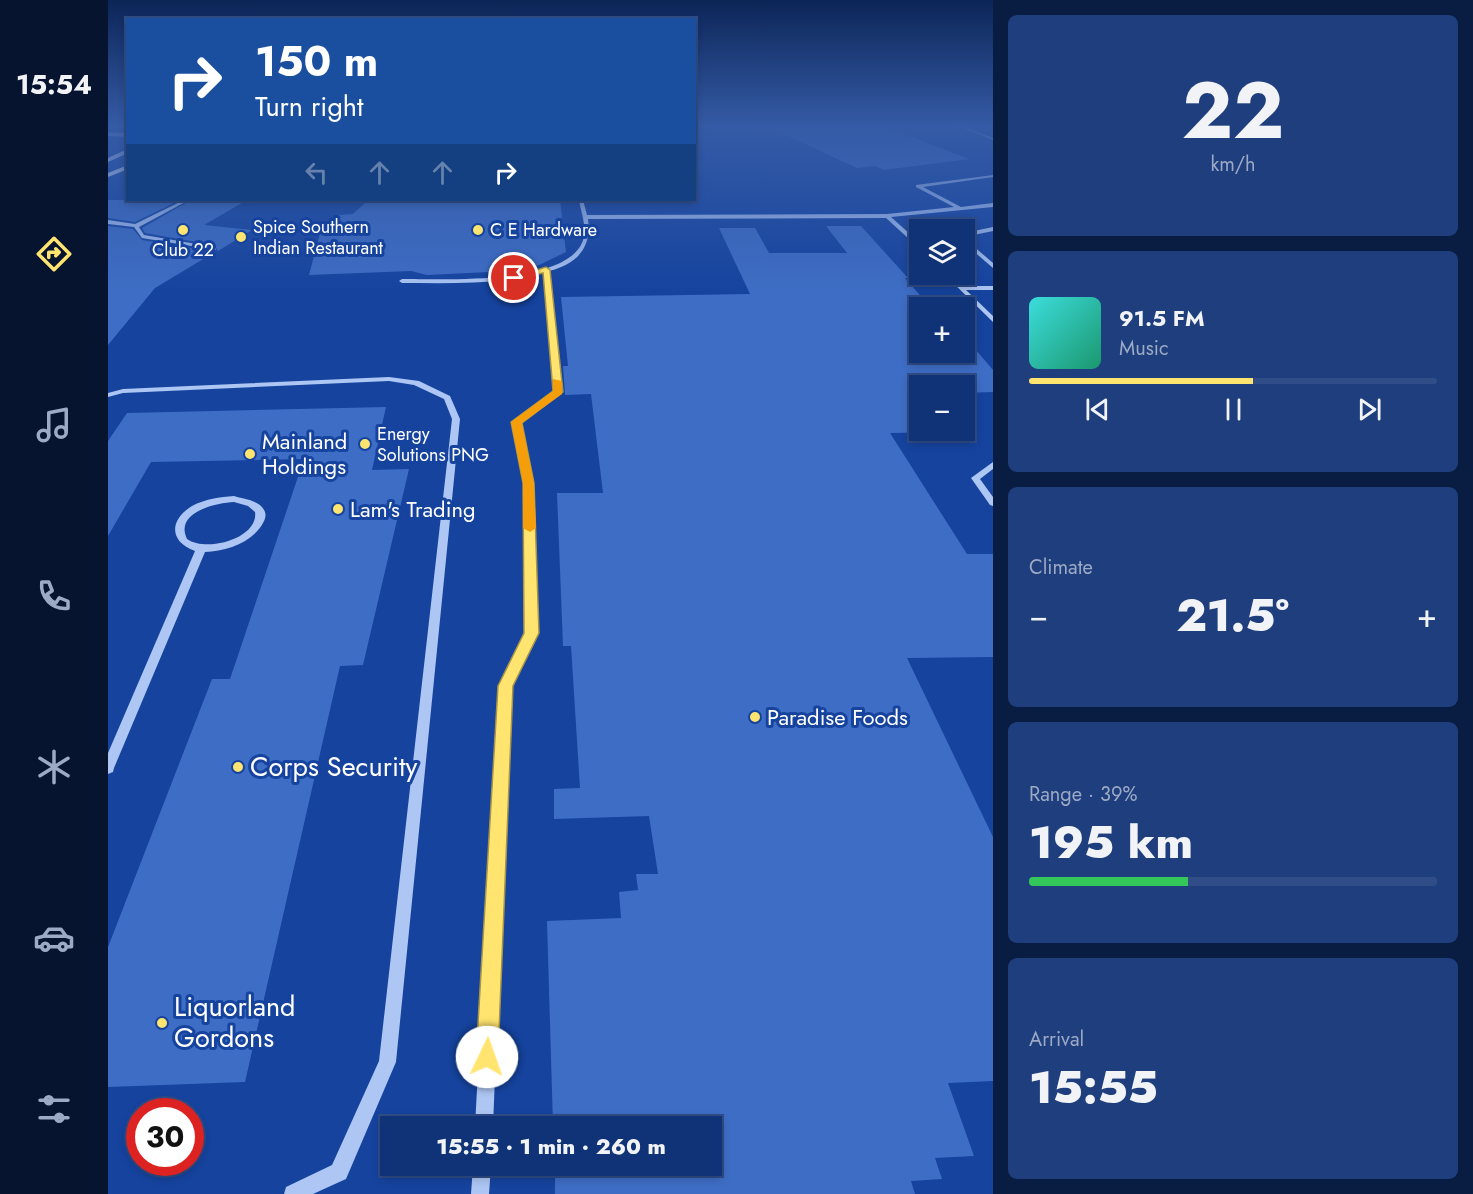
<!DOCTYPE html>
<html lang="en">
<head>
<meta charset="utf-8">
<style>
  :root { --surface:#103276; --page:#1e3e7e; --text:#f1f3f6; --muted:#9caac5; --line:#304d88; --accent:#ffe46f }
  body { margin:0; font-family:Jost,sans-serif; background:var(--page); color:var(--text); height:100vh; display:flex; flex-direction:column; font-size:22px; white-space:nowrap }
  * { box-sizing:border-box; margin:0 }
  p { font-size:20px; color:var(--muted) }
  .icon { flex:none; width:33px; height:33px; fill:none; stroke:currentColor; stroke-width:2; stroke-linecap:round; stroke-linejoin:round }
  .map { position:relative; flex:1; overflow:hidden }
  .side { display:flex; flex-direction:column; gap:15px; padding:15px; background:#091c41; width:480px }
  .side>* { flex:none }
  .hud { position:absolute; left:18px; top:18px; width:570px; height:183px; border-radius:0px; box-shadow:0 3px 9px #0003,0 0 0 2px var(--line); background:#1a4fa0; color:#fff; overflow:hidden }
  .buttons { position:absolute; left:801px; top:219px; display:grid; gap:12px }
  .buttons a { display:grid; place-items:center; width:66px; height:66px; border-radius:0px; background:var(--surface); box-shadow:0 3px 9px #0003,0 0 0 2px var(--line); font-size:30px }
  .speed { position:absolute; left:18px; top:1098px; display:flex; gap:12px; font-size:30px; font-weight:700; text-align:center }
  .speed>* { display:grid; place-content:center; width:78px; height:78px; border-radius:50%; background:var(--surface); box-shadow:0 3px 9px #0003,0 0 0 2px var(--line); line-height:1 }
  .speed .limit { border:9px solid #d22; background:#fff; color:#111 }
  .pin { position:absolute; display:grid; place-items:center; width:51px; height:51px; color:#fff; margin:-26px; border:3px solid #fff; border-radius:50%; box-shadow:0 2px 6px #0007 }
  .me { position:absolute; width:66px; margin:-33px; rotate:3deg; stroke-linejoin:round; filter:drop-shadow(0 0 4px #0008) }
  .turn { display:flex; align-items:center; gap:21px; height:126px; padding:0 30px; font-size:27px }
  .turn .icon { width:78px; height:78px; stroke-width:2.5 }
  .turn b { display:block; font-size:42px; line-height:51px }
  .lanes { display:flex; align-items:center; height:57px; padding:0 30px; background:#0003; justify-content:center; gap:30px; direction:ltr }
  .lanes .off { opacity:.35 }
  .big { font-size:45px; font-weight:800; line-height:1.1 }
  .side .tile { flex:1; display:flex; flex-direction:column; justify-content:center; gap:9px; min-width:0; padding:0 21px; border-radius:9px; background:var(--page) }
  .side .dial { align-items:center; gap:0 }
  .dial b { font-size:78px; line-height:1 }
  .song { display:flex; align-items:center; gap:18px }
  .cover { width:72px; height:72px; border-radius:9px; background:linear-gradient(135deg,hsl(180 70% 55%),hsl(160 70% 35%)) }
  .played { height:6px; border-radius:3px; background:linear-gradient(90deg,var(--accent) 55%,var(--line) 55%) }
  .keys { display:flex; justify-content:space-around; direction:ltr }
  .heat { display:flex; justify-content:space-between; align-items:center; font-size:33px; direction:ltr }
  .charge { height:9px; border-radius:4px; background:linear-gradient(90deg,#34c759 39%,var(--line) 0) }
  .trip { position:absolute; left:272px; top:1116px; width:342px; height:60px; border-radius:0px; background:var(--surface); box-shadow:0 3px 9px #0003,0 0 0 2px var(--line); font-weight:800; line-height:60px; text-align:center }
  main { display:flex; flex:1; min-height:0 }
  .dock { display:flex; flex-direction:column; width:108px; justify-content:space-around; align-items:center; background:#06142f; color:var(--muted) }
  .dock .icon { width:42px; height:42px }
  .dock .selected { color:var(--accent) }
  .dock b { font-size:27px; color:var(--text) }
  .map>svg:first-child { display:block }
</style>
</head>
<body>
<main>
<nav class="dock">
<b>15:54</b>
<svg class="icon selected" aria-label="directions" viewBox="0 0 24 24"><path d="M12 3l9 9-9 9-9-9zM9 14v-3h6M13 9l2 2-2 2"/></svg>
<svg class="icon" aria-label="music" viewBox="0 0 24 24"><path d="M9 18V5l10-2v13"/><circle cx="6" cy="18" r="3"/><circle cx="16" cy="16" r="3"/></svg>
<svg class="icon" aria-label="phone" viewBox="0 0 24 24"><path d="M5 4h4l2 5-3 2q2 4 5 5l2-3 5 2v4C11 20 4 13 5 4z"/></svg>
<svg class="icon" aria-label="climate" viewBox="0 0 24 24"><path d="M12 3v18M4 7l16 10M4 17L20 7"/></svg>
<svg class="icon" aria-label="car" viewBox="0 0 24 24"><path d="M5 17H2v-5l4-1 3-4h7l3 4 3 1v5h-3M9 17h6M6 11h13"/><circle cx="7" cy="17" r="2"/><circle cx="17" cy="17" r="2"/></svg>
<svg class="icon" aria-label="filters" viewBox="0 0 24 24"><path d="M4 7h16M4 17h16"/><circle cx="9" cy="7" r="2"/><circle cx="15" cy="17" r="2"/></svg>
</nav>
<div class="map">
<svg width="885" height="1194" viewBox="0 0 885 1194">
  <rect width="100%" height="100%" fill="#15439e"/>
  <!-- building -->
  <path fill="#3e6dc5" d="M 656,125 L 773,125 L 861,159 L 776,170 L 767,166 L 749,168 Z
    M 0,200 L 72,200 L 27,222 L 0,218 Z
    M 83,200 L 139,200 L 96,225 L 144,230 L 110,251 L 106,245 L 37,233 L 34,228 Z
    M 281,200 L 452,200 L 458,252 L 429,266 L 402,271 L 319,275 L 303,271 L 201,275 L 213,230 L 231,215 L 245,214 L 259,201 L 278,202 Z
    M 0,226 L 25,229 L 34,240 L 107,252 L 47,288 L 0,345 Z
    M 718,226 L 753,226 L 800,278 L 797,278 L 823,308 L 812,308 L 812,352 L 856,352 L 856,347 L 860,350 L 868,350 L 885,370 L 885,392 L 856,393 L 856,386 L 812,386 L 812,430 L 846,432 L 782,433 L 859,554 L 885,554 L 885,657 L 799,658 L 885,837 L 885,1081 L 840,1083 L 866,1156 L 827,1158 L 834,1179 L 803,1181 L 807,1194 L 447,1194 L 447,1166 L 603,1166 L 603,1126 L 445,1126 L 439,921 L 513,918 L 511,892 L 530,890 L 528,874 L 550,874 L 541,816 L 446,819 L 446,789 L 472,788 L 463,646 L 455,646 L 449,493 L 495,493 L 483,394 L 457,395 L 455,366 L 460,366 L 453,297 L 642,294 L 611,228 L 647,228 L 661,253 L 739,253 Z
    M 278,407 L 264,470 L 301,469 L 255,665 L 232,666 L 137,1082 L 0,1087 L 0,947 L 104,679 L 122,679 L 196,459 L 43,462 L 0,536 L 0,441 L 19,413 Z"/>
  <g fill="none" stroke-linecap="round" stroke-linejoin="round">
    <!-- minor -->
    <path fill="#adc6f3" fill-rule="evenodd" d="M 847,125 L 853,125 L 885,138 L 885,140 Z
      M 885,175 L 885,177 L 815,187 L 853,207 L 885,203 L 885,207 L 783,217 L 812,243 L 812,249 L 778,218 L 480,219 C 484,248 469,264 441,271 L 454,392 L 413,423 L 425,483 L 430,633 L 403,686 L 385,1126 L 367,1126 L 391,686 L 418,633 L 417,483 L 405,422 L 446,391 L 435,273 C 389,285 341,283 294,283 L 291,281 L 294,279 C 336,279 451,285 473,245 C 481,231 473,213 471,200 L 475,200 L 479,215 L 779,214 L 846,207 L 808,187 L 808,185 Z
      M 76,200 L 81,200 L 31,227 L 36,235 L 106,247 L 108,248 L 108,250 L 34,238 L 26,227 L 0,224 L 0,220 L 27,224 Z
      M 885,227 L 885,231 L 856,237 L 856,233 Z
      M 856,238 L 885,263 L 885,268 L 856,243 Z
      M 836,274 L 843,274 L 855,286 L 885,286 L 885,290 L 858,290 L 885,316 L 885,322 Z
      M 281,377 L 311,381 L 342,396 L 352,419 L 288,1062 L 238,1179 L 205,1194 L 176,1194 L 178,1187 L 224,1165 L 271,1061 L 344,419 L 336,399 L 306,385 L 281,381 L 15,393 L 0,397 L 0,393 L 15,389 Z
      M 885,462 L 885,469 L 872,479 L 885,497 L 885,506 L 882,505 L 863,478 Z
      M 126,496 C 135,499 151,500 156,510 C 159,515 157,519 155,523 C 144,543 118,551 97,552 L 6,768 L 5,772 L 0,774 L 0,753 L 87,551 C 61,542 61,520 84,506 C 97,499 112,497 126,496 ZM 126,502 L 140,506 L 147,512 C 151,538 99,553 79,539 C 66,512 108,503 126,502 Z
      M 365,1166 L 383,1166 L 381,1194 L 363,1194 Z"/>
    <!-- major -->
    <path fill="#f9fbff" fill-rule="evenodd" d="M 0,132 L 20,133 L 20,137 L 0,136 Z
      M 15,151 L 20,153 L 0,162 L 0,158 Z
      M 20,165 L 20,169 L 0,177 L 0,173 Z"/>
  </g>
  <!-- sky -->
  <linearGradient id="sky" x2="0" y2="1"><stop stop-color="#0c2557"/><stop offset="0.43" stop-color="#355ba6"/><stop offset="1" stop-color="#355ba6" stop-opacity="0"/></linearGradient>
  <rect width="885" height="293" fill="url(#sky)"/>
  <!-- route -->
  <path fill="#ffe46f" stroke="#a69448" stroke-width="1.5" d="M 438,267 L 442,270 L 455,392 L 414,423 L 426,483 L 431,633 L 405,686 L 390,1057 L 387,1065 L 379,1068 L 371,1065 L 368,1057 L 390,686 L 416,633 L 415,483 L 403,422 L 445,391 L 435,273 L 406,281 L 402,278 Z"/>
  <!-- slow -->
  <path fill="#f59e0b" d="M 445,379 L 454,381 L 454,394 L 414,423 L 426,483 L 428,528 L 422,532 L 415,528 L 415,483 L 403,422 L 445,391 Z"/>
  <!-- markers -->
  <g fill="#ffe46f" stroke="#15439e" stroke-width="2">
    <circle cx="75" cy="230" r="6"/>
    <circle cx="370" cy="230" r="6"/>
    <circle cx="133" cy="237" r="6"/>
    <circle cx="257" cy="444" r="6"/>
    <circle cx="142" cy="454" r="6"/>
    <circle cx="230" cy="509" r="6"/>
    <circle cx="647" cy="717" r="6"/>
    <circle cx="130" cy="767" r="6"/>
    <circle cx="54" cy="1023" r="6"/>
  </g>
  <g text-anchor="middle" stroke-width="6" stroke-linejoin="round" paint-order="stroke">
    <!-- far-poi labels -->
    <g font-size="18" fill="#fff" stroke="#15439e" text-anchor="start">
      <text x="145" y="233">Spice Southern<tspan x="145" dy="21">Indian Restaurant</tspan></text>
      <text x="382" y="236">C E Hardware</text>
      <text x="75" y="256" text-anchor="middle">Club 22</text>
      <text x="269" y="440">Energy<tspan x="269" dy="21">Solutions PNG</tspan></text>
    </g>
    <!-- poi labels -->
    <g font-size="22" fill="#fff" stroke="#15439e" text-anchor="start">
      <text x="154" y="449">Mainland<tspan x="154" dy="25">Holdings</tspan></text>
      <text x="242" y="517">Lam's Trading</text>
      <text x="659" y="725">Paradise Foods</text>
    </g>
    <!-- near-poi labels -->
    <g font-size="27" fill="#fff" stroke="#15439e" text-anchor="start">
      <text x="142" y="776">Corps Security</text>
      <text x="66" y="1016">Liquorland<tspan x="66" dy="31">Gordons</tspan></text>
    </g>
  </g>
</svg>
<div class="buttons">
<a><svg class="icon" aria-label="layers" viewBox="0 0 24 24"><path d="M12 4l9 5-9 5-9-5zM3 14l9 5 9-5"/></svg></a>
<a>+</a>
<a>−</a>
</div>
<div class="speed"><div class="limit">30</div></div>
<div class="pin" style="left:406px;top:278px;background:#d93025"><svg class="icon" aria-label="arrive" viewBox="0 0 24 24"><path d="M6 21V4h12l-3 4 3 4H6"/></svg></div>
<svg class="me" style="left:379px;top:1057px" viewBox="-20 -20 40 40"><circle r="19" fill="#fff"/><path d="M0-13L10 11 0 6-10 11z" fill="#ffe46f"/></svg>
<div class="trip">15:55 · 1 min · 260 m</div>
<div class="hud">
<div class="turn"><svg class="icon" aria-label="right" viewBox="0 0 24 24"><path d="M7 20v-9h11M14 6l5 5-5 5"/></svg><div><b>150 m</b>Turn right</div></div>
<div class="lanes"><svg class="icon off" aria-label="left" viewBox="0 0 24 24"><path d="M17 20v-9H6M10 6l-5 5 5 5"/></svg><svg class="icon off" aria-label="ahead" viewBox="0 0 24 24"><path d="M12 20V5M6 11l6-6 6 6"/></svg><svg class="icon off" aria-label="ahead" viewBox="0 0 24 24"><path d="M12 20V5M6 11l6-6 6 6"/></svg><svg class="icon" aria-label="right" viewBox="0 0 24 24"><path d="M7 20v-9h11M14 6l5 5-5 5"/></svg></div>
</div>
</div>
<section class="side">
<div class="tile dial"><b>22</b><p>km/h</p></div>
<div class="tile">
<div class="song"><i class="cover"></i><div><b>91.5 FM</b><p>Music</p></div></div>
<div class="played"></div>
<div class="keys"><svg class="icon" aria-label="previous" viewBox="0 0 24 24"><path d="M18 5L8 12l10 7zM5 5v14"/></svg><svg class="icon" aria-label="pause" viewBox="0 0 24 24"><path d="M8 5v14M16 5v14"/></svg><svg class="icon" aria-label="next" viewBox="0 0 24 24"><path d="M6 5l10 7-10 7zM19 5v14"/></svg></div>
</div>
<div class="tile"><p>Climate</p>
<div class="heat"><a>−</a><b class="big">21.5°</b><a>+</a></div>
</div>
<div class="tile"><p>Range · 39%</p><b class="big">195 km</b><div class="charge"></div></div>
<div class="tile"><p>Arrival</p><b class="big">15:55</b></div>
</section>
</main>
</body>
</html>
